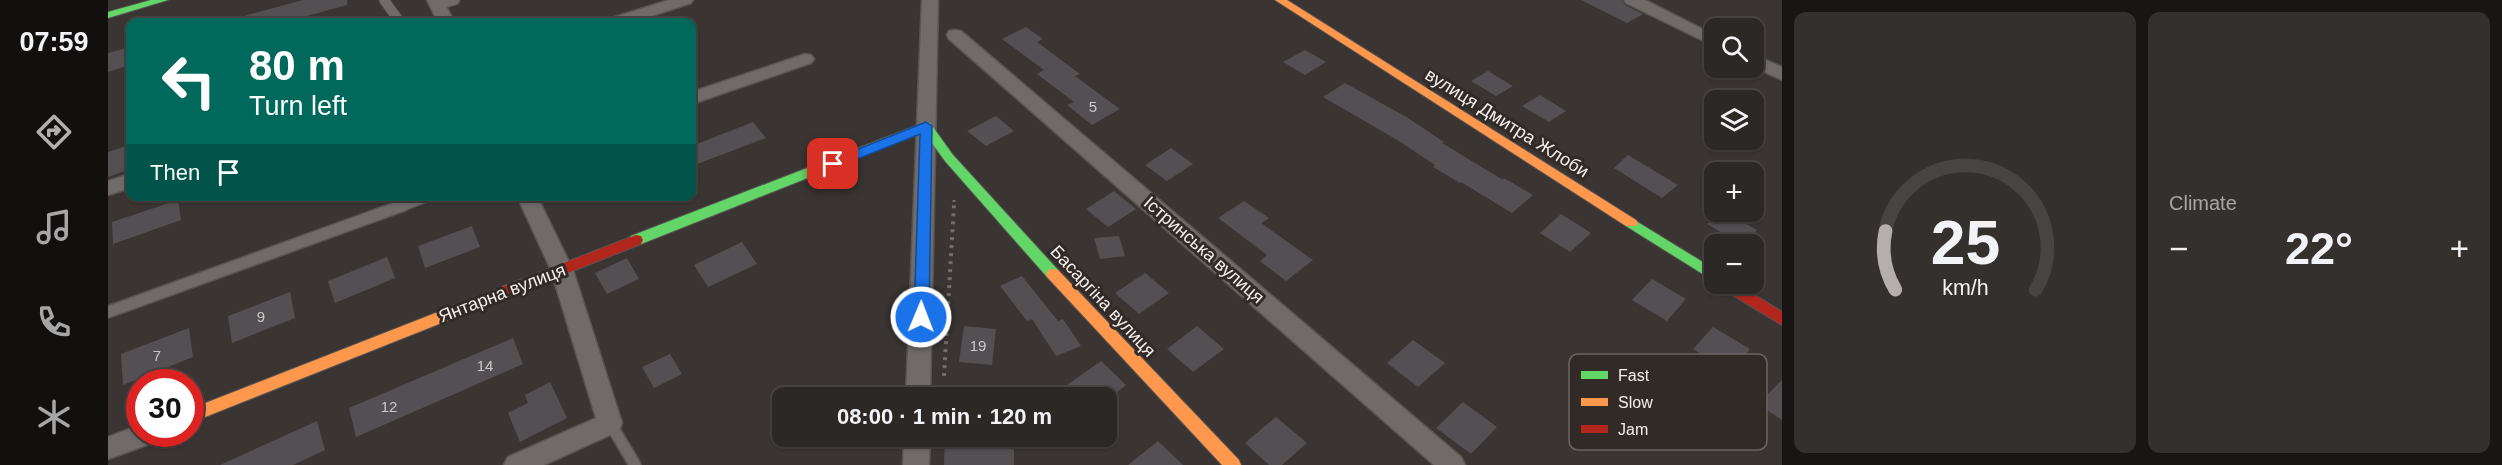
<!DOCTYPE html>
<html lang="en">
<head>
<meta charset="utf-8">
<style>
  :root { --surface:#2c2826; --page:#34302e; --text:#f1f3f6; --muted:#a6a6a7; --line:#484443; --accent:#b4aeac }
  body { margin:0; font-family:Arial,sans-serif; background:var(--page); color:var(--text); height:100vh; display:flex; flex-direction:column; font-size:22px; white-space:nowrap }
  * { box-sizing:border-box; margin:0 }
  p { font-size:20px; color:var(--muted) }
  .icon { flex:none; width:33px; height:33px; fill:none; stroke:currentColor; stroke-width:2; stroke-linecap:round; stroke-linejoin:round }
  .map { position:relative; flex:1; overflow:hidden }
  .side { display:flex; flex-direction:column; gap:12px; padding:12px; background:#181615; width:720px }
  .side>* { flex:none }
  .guide { position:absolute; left:18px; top:18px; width:570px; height:183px; border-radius:12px; box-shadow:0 2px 4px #0004,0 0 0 2px var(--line); background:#00695c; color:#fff; overflow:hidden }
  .fabs { position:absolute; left:1596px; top:18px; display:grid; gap:12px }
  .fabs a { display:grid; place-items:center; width:60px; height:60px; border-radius:12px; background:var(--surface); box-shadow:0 2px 4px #0004,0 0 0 2px var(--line); font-size:30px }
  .speed { position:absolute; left:18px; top:369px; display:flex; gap:12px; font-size:30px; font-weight:700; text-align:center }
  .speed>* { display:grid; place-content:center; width:78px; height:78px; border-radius:50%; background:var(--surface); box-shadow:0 2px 4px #0004,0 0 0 2px var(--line); line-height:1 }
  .speed .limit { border:9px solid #d22; background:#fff; color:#111 }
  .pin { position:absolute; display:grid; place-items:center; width:51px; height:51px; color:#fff; margin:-26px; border-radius:12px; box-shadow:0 3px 9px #0006 }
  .me { position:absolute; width:66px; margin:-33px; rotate:1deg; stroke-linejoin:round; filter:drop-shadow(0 0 4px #0008) }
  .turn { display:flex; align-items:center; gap:21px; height:126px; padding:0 24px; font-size:27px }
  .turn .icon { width:78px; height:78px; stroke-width:2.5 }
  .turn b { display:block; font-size:42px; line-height:51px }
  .then { display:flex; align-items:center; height:57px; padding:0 24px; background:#0003; gap:12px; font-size:22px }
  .big { font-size:45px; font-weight:700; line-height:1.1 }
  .side .tile { flex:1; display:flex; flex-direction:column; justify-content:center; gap:9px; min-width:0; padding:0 21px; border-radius:12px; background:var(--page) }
  .side .dial { align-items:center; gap:0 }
  .dial svg { height:156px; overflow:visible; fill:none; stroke:var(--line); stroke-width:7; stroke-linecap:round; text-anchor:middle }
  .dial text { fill:var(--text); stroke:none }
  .heat { display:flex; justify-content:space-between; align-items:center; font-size:33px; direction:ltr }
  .side .tiles { flex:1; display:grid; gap:12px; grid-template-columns:repeat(2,1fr) }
  .trip { position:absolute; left:664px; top:387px; width:345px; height:60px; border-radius:12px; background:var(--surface); box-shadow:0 2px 4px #0004,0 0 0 2px var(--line); font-weight:700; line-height:60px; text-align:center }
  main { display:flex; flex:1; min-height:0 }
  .dock { display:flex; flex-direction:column; width:108px; justify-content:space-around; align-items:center; background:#12100f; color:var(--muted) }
  .dock .icon { width:42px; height:42px }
  .dock .current { color:var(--accent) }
  .dock b { font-size:27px; color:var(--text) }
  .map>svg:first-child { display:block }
</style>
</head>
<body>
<main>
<nav class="dock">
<b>07:59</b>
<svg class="icon current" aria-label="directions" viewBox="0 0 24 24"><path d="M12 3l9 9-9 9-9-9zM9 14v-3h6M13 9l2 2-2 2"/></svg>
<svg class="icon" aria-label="music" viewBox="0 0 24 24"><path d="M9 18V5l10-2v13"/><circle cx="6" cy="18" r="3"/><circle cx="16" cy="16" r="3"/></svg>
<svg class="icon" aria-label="phone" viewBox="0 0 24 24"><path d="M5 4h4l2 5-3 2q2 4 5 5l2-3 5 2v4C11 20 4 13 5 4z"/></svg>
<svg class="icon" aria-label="climate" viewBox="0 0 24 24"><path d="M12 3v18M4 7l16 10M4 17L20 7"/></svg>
</nav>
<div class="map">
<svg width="1674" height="465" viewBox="0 0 1674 465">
  <rect width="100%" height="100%" fill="#3a3533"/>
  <!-- building -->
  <path fill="#544f53" d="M 195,0 L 239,0 L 239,5 L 177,22 L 133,22 L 132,17 Z
    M 1473,0 L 1514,0 L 1517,5 L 1535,14 L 1519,23 Z
    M 918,27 L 935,39 L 929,42 L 972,74 L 967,76 L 1012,109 L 984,125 L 959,105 L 966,102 L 929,74 L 936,70 L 894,39 Z
    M 22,47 L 22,65 L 0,72 L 0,53 Z
    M 1197,50 L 1218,62 L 1197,75 L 1175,62 Z
    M 1380,71 L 1405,86 L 1388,96 L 1363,81 Z
    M 1237,83 L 1300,118 L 1336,142 L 1334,143 L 1395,180 L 1396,178 L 1425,195 L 1404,213 L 1353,182 L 1352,183 L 1325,167 L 1327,165 L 1291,141 L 1215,97 Z
    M 1432,95 L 1458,111 L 1441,122 L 1414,106 Z
    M 888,116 L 906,131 L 878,146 L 859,131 Z
    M 645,122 L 658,138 L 584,166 L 584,146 Z
    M 22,145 L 22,169 L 0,177 L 0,152 Z
    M 1063,148 L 1085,164 L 1059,181 L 1037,165 Z
    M 1520,155 L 1570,185 L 1554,198 L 1506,168 Z
    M 1006,191 L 1028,209 L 1000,227 L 978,209 Z
    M 70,200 L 73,220 L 5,244 L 4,222 Z
    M 1136,201 L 1161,218 L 1153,223 L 1205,260 L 1178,281 L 1152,261 L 1159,255 L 1110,218 Z
    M 1614,212 L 1617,212 L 1649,230 L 1633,244 L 1599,224 Z
    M 1453,214 L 1483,233 L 1462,252 L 1432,233 Z
    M 364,226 L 372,247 L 317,268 L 310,246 Z
    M 1011,236 L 1017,256 L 992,259 L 986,238 Z
    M 634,242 L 649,264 L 600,287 L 586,265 Z
    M 279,257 L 287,278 L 227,303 L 220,281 Z
    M 519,258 L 531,279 L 499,294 L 487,273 Z
    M 1037,273 L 1061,293 L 1031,314 L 1007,293 Z
    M 914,276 L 950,321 L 955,319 L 973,346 L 948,356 L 924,319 L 919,321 L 892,286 Z
    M 1544,279 L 1578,299 L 1559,321 L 1524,300 Z
    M 182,292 L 187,318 L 124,343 L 120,316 Z
    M 856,326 L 888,329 L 884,365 L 851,362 Z
    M 1089,326 L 1116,349 L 1085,372 L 1059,349 Z
    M 1605,327 L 1642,349 L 1622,373 L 1585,349 Z
    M 81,328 L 85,357 L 15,385 L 13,354 Z
    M 405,338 L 415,364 L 248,437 L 241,408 Z
    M 1305,340 L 1337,363 L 1310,387 L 1279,363 Z
    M 562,354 L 574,374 L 546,388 L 534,367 Z
    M 993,361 L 1018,385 L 1002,398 L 972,398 L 959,385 Z
    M 1674,380 L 1674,420 L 1650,404 Z
    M 442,382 L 459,418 L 412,442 L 400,413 L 420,403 L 417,395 Z
    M 1355,402 L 1389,427 L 1363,454 L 1328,428 Z
    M 1168,417 L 1199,443 L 1174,465 L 1161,465 L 1137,443 Z
    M 209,421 L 217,450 L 185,465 L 112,465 Z
    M 837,436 L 906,436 L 906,465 L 836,465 Z
    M 1050,441 L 1075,465 L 1020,465 Z"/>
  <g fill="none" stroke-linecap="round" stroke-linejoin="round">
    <!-- lane-far1 casing -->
    <g stroke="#575452" stroke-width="11">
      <path id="lane-far1" d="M 276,0 L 292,22
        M 330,5 L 347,0
        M 292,207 L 322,196"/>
    </g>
    <!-- lane casing -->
    <g stroke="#575452" stroke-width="14">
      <path id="lane" d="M 0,312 L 296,205
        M 502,423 L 527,465"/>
    </g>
    <!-- street casing -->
    <g stroke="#575452" stroke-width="3">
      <path id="street" d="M 319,0 L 335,0 L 346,22 L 330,22 Z
        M 561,0 L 585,0 L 583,3 L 525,22 L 502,22 L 504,18 Z
        M 814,0 L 830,0 L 822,398 L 798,398 Z
        M 1516,0 L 1537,0 L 1606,35 L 1606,46 L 1518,3 Z
        M 847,30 L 853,31 L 1353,457 L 1357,465 L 1326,465 L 841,39 L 839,35 L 841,31 Z
        M 697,54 L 703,55 L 706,59 L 703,63 L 584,104 L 584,92 Z
        M 1646,55 L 1674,67 L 1674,80 L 1646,67 Z
        M 22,174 L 22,188 L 0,195 L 0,181 Z
        M 409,196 L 429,196 L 465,270 L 514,423 L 511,431 L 436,465 L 396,465 L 400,457 L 488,418 L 443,270 Z
        M 32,425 L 32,434 L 50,434 L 47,442 L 0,459 L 0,437 Z
        M 796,436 L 822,436 L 821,465 L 795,465 Z"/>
    </g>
    <!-- fast casing -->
    <g stroke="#575452" stroke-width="2">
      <path id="fast" d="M 43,0 L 60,0 L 0,18 L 0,12 Z
        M 818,122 L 822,123 L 845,155 L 950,270 L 952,274 L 950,278 L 940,278 L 837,161 L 816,132 L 533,244 L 523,244 L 521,240 L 523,236 Z
        M 1523,218 L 1606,269 L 1606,281 L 1518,226 L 1516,223 Z"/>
    </g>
    <!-- slow casing -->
    <g stroke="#575452" stroke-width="2">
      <path id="slow" d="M 1167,0 L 1179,0 L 1528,220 L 1530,223 L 1528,226 L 1518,226 Z
        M 945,269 L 950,270 L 1131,460 L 1133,465 L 1114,465 L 940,278 L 938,274 L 940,270 Z
        M 399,285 L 404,287 L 406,291 L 404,295 L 82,423 L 82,409 Z"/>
    </g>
    <!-- jam casing -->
    <g stroke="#575452" stroke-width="2">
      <path id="jam" d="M 528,235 L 533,236 L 535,240 L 533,244 L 404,295 L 394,295 L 392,291 L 394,287 Z
        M 1611,284 L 1629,284 L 1674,312 L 1674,325 L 1613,288 Z"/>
    </g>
    <!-- path-far1 -->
    <path stroke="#706c6a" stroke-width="3" stroke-dasharray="2 4" stroke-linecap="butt" d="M 846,200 L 846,207"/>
    <!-- path -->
    <path stroke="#706c6a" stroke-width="4" stroke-dasharray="3 5" stroke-linecap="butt" d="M 836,376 L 846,205"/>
    <!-- lane-far1 -->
    <use href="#lane-far1" stroke="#706b68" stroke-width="9"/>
    <!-- lane -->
    <use href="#lane" stroke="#706b68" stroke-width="11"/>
    <!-- street -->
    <use href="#street" fill="#706b68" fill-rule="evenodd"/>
    <!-- fast -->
    <use href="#fast" fill="#63d668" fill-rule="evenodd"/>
    <!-- slow -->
    <use href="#slow" fill="#ff974d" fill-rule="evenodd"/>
    <!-- jam -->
    <use href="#jam" fill="#b3261e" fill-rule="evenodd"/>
  </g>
  <!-- route -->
  <path fill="#1a73e8" stroke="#114b97" stroke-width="1.5" d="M 818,122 L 824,126 L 821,317 L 818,322 L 808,322 L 806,317 L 812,134 L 729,167 L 720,167 L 718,164 L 720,161 Z"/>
  <g text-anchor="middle" stroke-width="6" stroke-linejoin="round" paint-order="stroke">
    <!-- number labels -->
    <g font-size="15" fill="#cdc7c6">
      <text x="985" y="112">5</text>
      <text x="153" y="322">9</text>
      <text x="870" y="351">19</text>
      <text x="49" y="361">7</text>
      <text x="377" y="371">14</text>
      <text x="281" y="412">12</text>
    </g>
    <!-- street labels -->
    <g font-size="18" fill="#f5efed" stroke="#322a26">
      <text transform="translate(1399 123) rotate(32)" y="6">вулиця Дмитра Жлоби</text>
      <text transform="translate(1096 250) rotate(41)" y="6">Істринська вулиця</text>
      <text transform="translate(394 293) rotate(-21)" y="6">Янтарна вулиця</text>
      <text transform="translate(995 301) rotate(47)" y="6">Басаргіна вулиця</text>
    </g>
  </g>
  <!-- legend -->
  <rect x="1461" y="354" width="198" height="96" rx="9" fill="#322a26" stroke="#6c6562" stroke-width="1.5"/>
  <rect x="1473" y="371" width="27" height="8" fill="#63d668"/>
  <rect x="1473" y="398" width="27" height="8" fill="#ff974d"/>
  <rect x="1473" y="425" width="27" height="8" fill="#b3261e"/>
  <g font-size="16" fill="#f5efed">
    <text x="1510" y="381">Fast</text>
    <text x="1510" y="408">Slow</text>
    <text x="1510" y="435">Jam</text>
  </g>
</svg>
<div class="fabs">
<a><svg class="icon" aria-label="search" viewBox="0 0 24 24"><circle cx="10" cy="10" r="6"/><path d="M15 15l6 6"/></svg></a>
<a><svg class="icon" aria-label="layers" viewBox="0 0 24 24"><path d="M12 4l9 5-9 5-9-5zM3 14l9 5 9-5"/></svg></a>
<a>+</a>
<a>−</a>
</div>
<div class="speed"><div class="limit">30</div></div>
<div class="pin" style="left:725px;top:164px;background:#d93025"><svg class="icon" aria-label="arrive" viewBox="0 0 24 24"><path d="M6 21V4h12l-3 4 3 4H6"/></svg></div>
<svg class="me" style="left:813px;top:317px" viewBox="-20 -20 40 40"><circle r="17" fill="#1a73e8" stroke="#fff" stroke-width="3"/><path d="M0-11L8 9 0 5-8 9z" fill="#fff"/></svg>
<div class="trip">08:00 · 1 min · 120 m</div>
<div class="guide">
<div class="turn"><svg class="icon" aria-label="left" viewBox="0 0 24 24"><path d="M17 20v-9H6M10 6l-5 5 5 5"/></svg><div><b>80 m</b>Turn left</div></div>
<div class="then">Then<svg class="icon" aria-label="arrive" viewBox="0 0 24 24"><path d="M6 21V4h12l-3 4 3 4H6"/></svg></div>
</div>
</div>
<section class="side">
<div class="tiles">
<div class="tile dial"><svg viewBox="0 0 100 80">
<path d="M14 69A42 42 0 1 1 86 69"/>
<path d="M14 69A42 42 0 0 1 9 39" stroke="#b4aeac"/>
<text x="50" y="56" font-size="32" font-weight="700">25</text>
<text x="50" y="72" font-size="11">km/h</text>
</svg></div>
<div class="tile"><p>Climate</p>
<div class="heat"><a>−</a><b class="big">22°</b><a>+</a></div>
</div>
</div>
</section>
</main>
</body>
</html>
